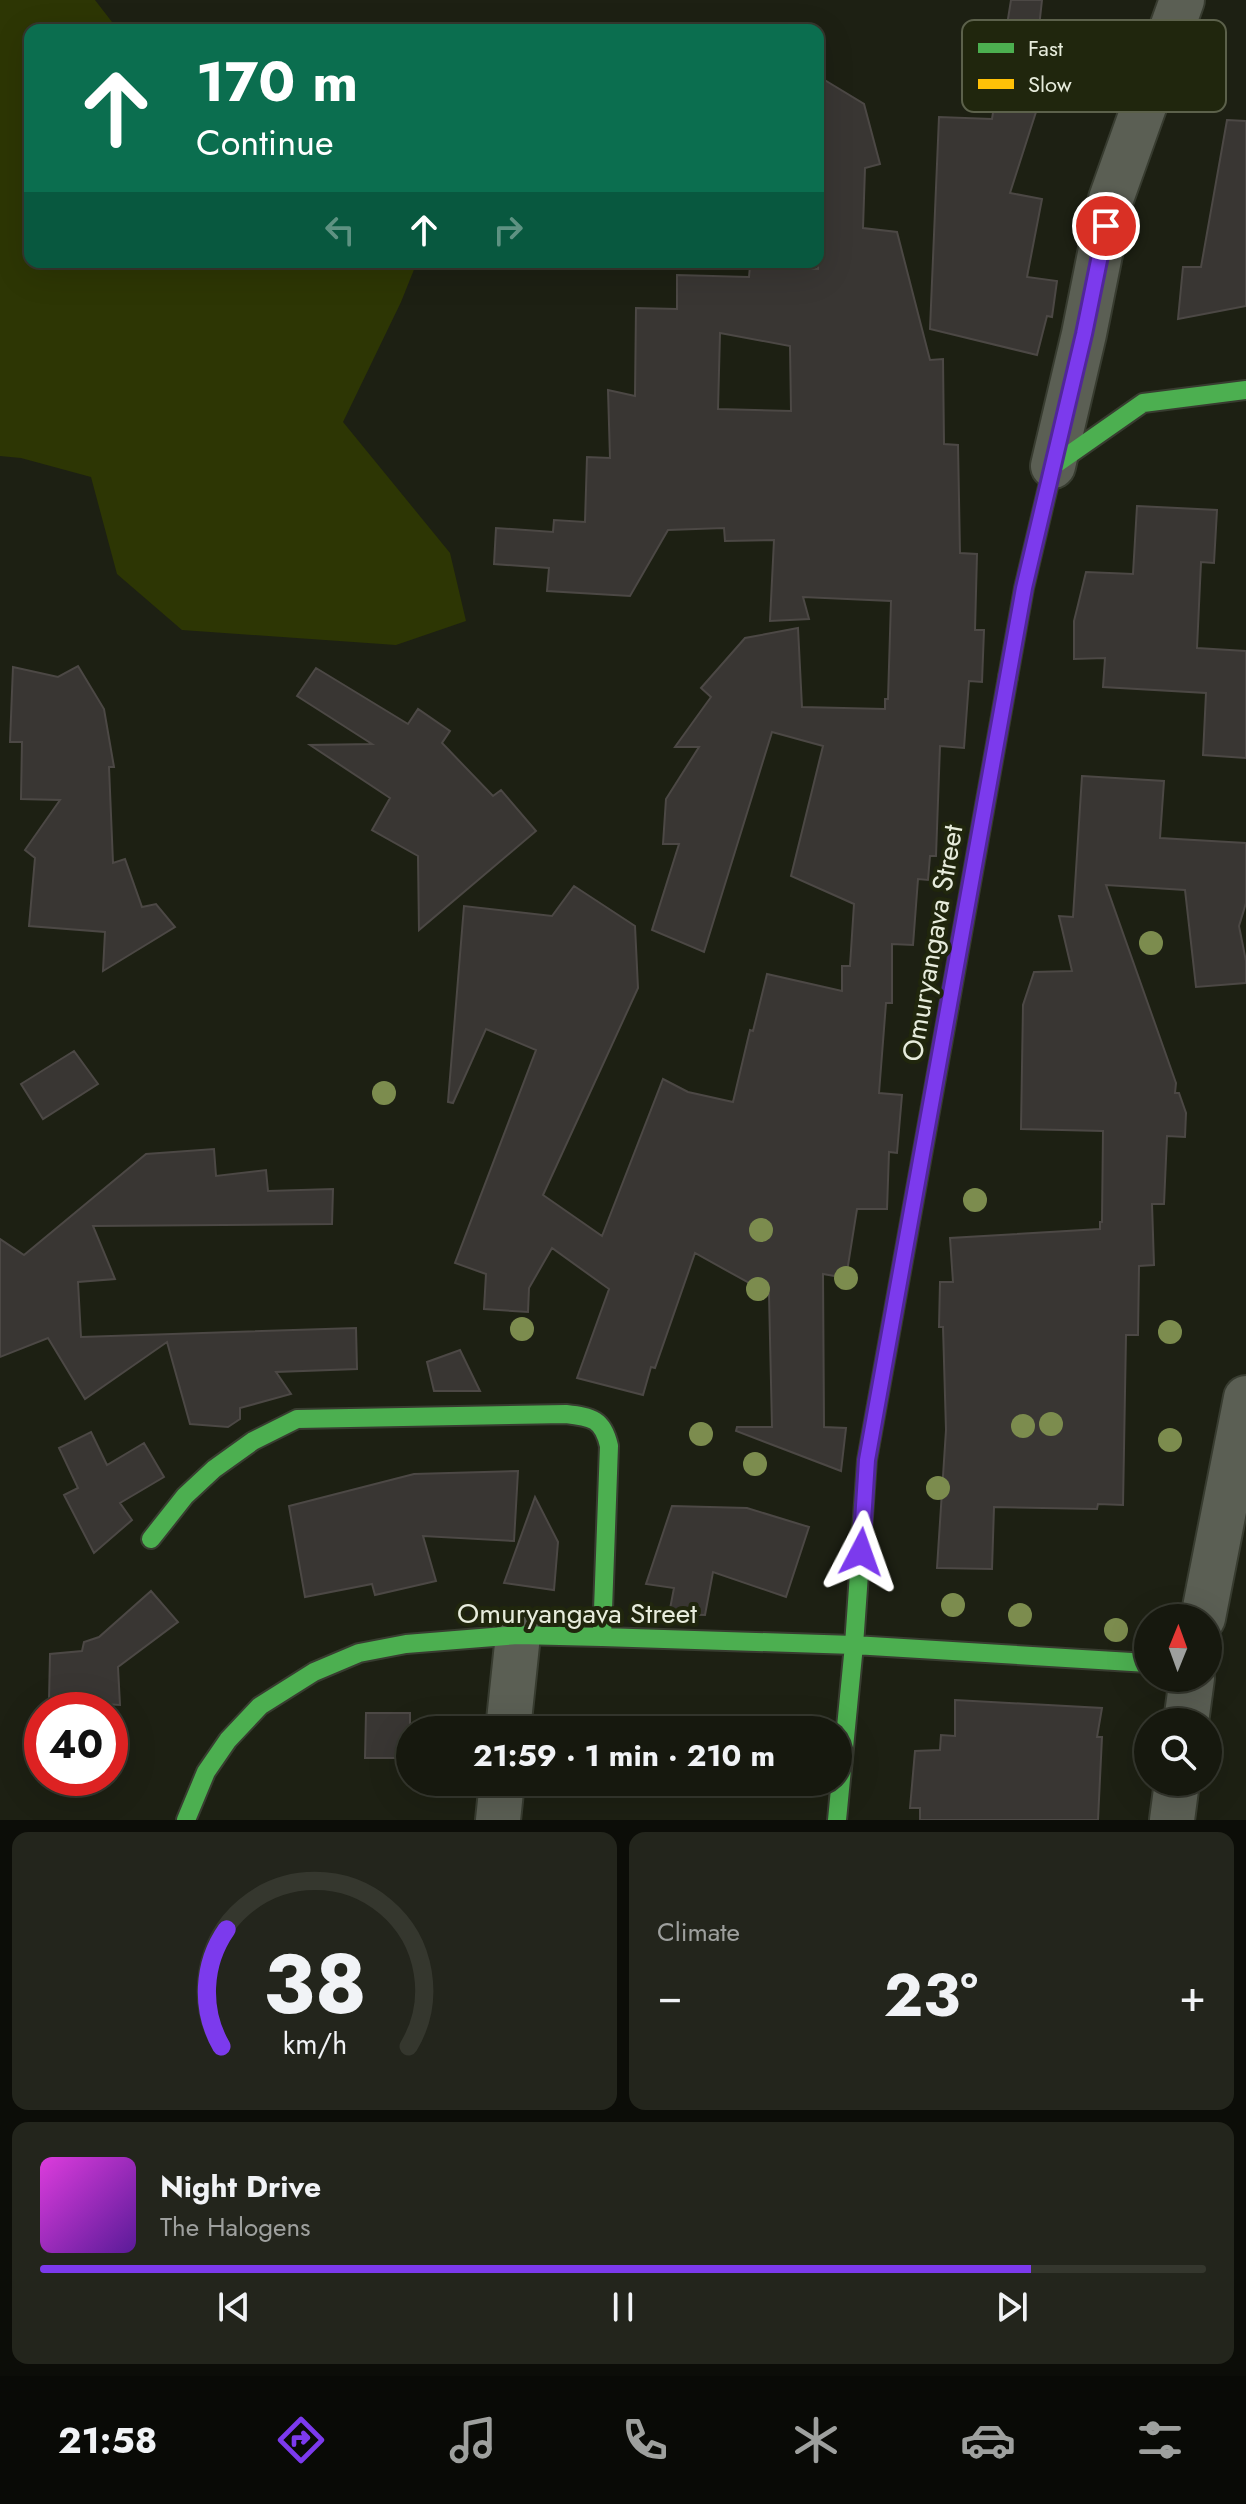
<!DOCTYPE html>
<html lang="en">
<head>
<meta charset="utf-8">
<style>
  :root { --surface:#16180e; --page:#23251c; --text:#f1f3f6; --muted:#9ea09e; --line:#35372e; --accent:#7c3aed }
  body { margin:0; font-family:Jost,sans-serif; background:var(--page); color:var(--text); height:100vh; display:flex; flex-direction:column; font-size:30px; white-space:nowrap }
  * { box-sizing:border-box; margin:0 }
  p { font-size:26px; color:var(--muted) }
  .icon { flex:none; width:44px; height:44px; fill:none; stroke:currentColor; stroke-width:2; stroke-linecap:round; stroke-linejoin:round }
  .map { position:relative; height:1820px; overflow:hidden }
  .drawer { display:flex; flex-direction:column; gap:12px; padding:12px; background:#0c0d08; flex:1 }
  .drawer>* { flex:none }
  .banner { position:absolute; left:24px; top:24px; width:800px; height:244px; border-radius:16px; box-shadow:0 8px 32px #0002,0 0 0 2px var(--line); background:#0b6e4f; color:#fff; overflow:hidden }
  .needle { width:52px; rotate:1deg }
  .controls { position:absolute; left:1134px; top:1604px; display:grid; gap:16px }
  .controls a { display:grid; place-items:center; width:88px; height:88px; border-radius:50%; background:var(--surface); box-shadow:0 8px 32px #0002,0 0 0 2px var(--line); font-size:40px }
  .speed { position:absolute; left:24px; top:1692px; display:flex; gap:16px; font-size:40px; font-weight:700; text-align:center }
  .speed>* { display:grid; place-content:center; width:104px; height:104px; border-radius:50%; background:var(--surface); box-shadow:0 8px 32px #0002,0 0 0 2px var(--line); line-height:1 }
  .speed .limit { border:12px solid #d22; background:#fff; color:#111 }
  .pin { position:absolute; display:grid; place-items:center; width:68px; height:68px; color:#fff; margin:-34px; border:4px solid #fff; border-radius:50%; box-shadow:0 2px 8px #0007 }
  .me { position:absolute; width:88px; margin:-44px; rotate:4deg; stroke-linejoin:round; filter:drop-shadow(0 0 6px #0008) }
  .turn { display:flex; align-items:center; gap:28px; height:168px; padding:0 40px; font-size:36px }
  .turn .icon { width:104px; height:104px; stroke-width:2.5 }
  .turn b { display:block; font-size:56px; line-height:68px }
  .lanes { display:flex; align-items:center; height:76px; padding:0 40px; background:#0003; justify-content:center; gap:40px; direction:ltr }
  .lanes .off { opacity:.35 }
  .big { font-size:60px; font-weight:700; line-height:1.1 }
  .drawer .card { flex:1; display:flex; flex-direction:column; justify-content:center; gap:12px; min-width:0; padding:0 28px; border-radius:16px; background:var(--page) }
  .drawer .dial { align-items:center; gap:0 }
  .dial svg { height:208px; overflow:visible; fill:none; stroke:var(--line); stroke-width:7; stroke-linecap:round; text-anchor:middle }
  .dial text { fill:var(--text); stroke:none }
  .song { display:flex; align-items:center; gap:24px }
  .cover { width:96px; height:96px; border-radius:12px; background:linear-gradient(135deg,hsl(300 70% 55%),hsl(270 70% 35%)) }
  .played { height:8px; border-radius:4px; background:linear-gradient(90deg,var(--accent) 85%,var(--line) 85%) }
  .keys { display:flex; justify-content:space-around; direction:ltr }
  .heat { display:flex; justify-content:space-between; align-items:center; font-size:44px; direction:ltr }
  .drawer .tiles { flex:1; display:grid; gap:12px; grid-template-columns:1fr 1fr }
  .card:last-child { grid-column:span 2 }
  .trip { position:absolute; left:396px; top:1716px; width:456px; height:80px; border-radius:40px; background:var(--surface); box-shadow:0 8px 32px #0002,0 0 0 2px var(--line); font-weight:700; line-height:80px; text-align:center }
  .dock { display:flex; height:128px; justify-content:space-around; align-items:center; background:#090a06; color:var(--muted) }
  .dock .icon { width:56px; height:56px }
  .dock .selected { color:var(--accent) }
  .dock b { font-size:36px; color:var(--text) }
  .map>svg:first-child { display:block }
</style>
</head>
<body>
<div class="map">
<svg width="1246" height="1820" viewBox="0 0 1246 1820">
  <rect width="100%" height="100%" fill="#1d2013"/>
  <!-- green -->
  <path fill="#2d3604" d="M 0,0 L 95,0 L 112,22 L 129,30 L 30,30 L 30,262 L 417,262 L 401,302 L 343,422 L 450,553 L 466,621 L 396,645 L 182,630 L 117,574 L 91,477 L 21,458 L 0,456 Z"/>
  <!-- building -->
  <path fill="#393633" stroke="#4c4845" stroke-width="2" fill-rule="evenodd" d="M 1011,0 L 1042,0 L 1034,73 L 1122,93 L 1116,112 L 1036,112 L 1010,193 L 1042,199 L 1027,277 L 1057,281 L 1052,317 L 1047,316 L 1037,355 L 930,329 L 939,117 L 992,119 Z
    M 818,76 L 864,104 L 880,164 L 865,168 L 863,228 L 897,232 L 930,360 L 943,359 L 944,444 L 958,445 L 960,553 L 977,554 L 975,630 L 984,630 L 982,682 L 969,681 L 964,748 L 940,746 L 936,856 L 930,856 L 928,880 L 918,879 L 913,945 L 892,944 L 892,1003 L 886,1003 L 879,1093 L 902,1095 L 897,1153 L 889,1152 L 887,1209 L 857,1209 L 846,1278 L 823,1274 L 824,1427 L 846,1428 L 841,1471 L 736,1431 L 737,1427 L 772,1427 L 769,1294 L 695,1253 L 655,1368 L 651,1367 L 643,1395 L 577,1378 L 609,1289 L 552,1248 L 529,1288 L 528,1312 L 484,1309 L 486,1274 L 455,1263 L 536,1050 L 486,1029 L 453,1103 L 448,1102 L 464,906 L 552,916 L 574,886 L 635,926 L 638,988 L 543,1195 L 602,1236 L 663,1079 L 688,1092 L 733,1102 L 750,1030 L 753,1031 L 767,974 L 842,991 L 842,966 L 850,966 L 854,904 L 791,876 L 823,746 L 772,732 L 704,952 L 652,930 L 679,844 L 663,844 L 666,799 L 699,747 L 675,747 L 711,697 L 701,688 L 745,638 L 798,628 L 802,707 L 885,709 L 885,699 L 888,699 L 891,601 L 803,597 L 809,619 L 770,621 L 774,540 L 725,541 L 724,528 L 668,530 L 630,596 L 547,591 L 549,568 L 494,564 L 496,528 L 553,532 L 554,520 L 585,522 L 587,457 L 610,458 L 608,390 L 635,396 L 636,308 L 677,309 L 677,275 L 749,277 L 750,266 L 818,269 ZM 720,333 L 790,346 L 791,411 L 718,409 Z
    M 1227,120 L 1246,121 L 1246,306 L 1178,319 L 1183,267 L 1201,267 Z
    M 1137,506 L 1217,510 L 1214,563 L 1201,562 L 1197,648 L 1246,651 L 1246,758 L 1203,755 L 1206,693 L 1103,687 L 1105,658 L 1074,659 L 1074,621 L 1086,572 L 1133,574 Z
    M 78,666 L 104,709 L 114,767 L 109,767 L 113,863 L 125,859 L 142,907 L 156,904 L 175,927 L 103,971 L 105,932 L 29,926 L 35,858 L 25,850 L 60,800 L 21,799 L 22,742 L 10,742 L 13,667 L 58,677 Z
    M 316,668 L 408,724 L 418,709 L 450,731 L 442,743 L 493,796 L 501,790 L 536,831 L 419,930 L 418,856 L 372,830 L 390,798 L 310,745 L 372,744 L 297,696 Z
    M 1082,776 L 1164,781 L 1160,838 L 1246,843 L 1246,903 L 1239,926 L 1246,961 L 1246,983 L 1196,987 L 1185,890 L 1106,885 L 1176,1083 L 1175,1093 L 1179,1093 L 1186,1113 L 1185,1137 L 1167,1136 L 1164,1204 L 1152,1204 L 1154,1265 L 1139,1266 L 1138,1335 L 1126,1335 L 1123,1505 L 1098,1504 L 1097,1509 L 994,1507 L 992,1569 L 937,1568 L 946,1430 L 943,1327 L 939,1327 L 940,1282 L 953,1282 L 950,1238 L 1100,1229 L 1100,1222 L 1102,1222 L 1103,1131 L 1021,1129 L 1023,1005 L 1034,972 L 1072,971 L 1059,916 L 1073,917 Z
    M 74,1051 L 98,1084 L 43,1119 L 21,1084 Z
    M 214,1149 L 216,1176 L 266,1170 L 268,1191 L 333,1189 L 332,1224 L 93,1226 L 115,1279 L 78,1282 L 81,1337 L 356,1328 L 357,1369 L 276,1372 L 291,1394 L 240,1408 L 240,1419 L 228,1427 L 190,1424 L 167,1342 L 85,1399 L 48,1338 L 0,1357 L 0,1239 L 24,1255 L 146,1154 Z
    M 460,1350 L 480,1391 L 434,1391 L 427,1362 Z
    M 91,1432 L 107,1465 L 144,1443 L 164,1477 L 120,1503 L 132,1520 L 94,1553 L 64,1495 L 78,1488 L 59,1448 Z
    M 518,1471 L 514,1541 L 423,1536 L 436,1581 L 375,1595 L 372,1584 L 305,1597 L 289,1506 L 414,1474 Z
    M 535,1497 L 558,1542 L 554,1590 L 504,1583 Z
    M 672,1506 L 747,1508 L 809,1527 L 786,1597 L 713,1572 L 705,1615 L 669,1614 L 674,1588 L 646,1584 Z
    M 151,1591 L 178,1622 L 118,1667 L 120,1705 L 49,1701 L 50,1654 L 82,1651 L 84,1642 L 99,1637 Z
    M 955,1700 L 1102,1708 L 1097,1737 L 1102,1737 L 1098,1820 L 920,1820 L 920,1808 L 910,1808 L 915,1751 L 940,1750 L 941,1735 L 955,1736 Z
    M 366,1713 L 410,1713 L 410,1758 L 365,1758 Z"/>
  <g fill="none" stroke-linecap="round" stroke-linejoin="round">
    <!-- street casing -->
    <g stroke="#383c30" stroke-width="48">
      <path id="street" d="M 1053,466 L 1084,334 L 1111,199 L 1182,0
        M 1203,1618 L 1246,1398
        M 1186,1722 L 1192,1678
        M 508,1730 L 518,1635
        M 498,1820 L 502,1782
        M 1172,1820 L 1177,1782"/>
    </g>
    <!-- fast casing -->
    <g stroke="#383c30" stroke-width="22">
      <path id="fast" d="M 1008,677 L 1024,588 L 1053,466 L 1143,403 L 1246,390
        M 151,1539 L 185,1496 L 214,1469 L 253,1441 L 297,1419 L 566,1414 C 592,1417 603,1419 609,1446 L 602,1637
        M 186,1820 L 206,1772 L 228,1740 L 260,1706 L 314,1672 L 359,1653 L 406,1644 L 518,1635 L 602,1637 L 854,1645 L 1148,1663
        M 837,1820 L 854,1645 L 867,1460 L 949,1006"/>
    </g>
    <!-- slow casing -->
    <g stroke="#383c30" stroke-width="22">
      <path id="slow" d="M 949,1006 L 1008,677"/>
    </g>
    <!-- street -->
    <use href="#street" stroke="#5b5f54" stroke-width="44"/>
    <!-- fast -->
    <use href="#fast" stroke="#4caf50" stroke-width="18"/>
    <!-- slow -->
    <use href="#slow" stroke="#ffc107" stroke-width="18"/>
  </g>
  <!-- trees -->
  <g fill="#7c8c4e">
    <circle cx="1151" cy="943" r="12"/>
    <circle cx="384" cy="1093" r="12"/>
    <circle cx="975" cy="1200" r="12"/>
    <circle cx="761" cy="1230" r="12"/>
    <circle cx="846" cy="1278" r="12"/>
    <circle cx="758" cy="1289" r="12"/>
    <circle cx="522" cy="1329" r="12"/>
    <circle cx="1170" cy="1332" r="12"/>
    <circle cx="1051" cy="1424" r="12"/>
    <circle cx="1023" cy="1426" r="12"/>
    <circle cx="701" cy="1434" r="12"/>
    <circle cx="1170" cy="1440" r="12"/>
    <circle cx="755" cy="1464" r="12"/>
    <circle cx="938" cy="1488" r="12"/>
    <circle cx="953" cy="1605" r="12"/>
    <circle cx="1020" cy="1615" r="12"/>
    <circle cx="1116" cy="1630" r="12"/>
  </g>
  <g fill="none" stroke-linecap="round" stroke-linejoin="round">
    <!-- route casing -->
    <g stroke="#51269a" stroke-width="20">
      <path id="route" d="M 861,1552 L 867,1460 L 1024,588 L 1084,334 L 1106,226"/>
    </g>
    <!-- route -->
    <use href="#route" stroke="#7c3aed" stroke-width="14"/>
  </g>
  <g text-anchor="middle" stroke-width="8" stroke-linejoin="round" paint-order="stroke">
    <!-- street labels -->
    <g font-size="28" fill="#e7ecdc" stroke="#20260d">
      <text transform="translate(932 943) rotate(-80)" y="10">Omuryangava Street</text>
      <text x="577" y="1623">Omuryangava Street</text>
    </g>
  </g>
  <!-- legend -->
  <rect x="962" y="20" width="264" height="92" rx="12" fill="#20260d" stroke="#5c614b" stroke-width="2"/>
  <rect x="978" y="43" width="36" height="10" fill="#4caf50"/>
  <rect x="978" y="79" width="36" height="10" fill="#ffc107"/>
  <g font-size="22" fill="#e7ecdc">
    <text x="1028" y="56">Fast</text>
    <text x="1028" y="92">Slow</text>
  </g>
</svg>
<div class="controls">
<a><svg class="needle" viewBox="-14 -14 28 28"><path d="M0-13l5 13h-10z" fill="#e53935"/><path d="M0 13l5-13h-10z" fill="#9ea09e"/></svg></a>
<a><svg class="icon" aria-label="search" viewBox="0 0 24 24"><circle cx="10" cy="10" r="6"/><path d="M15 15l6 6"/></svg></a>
</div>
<div class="speed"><div class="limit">40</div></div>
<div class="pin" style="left:1106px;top:226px;background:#d93025"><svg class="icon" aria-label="arrive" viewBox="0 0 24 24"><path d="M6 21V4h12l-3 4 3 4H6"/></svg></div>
<svg class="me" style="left:861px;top:1552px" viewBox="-20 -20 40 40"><path d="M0-17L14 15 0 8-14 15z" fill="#7c3aed" stroke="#fff" stroke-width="4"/></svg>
<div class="trip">21:59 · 1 min · 210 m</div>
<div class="banner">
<div class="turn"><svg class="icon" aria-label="ahead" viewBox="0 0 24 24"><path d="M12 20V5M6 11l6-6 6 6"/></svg><div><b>170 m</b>Continue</div></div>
<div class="lanes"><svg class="icon off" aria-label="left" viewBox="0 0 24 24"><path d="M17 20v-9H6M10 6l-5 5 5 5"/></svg><svg class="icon" aria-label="ahead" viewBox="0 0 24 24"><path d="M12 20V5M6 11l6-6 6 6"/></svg><svg class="icon off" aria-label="right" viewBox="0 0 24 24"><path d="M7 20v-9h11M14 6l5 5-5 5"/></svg></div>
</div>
</div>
<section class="drawer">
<div class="tiles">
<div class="card dial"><svg viewBox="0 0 100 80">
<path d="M14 69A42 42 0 1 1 86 69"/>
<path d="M14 69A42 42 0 0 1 16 24" stroke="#7c3aed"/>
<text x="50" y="56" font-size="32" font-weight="700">38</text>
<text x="50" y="72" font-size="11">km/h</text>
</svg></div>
<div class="card"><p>Climate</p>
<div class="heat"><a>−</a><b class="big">23°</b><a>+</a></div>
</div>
<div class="card">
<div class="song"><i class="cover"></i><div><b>Night Drive</b><p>The Halogens</p></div></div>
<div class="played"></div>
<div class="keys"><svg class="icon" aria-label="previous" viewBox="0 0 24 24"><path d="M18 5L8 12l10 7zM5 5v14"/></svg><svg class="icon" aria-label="pause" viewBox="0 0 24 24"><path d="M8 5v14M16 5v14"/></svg><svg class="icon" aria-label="next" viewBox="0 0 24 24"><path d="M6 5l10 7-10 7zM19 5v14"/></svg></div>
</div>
</div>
</section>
<nav class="dock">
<b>21:58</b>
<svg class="icon selected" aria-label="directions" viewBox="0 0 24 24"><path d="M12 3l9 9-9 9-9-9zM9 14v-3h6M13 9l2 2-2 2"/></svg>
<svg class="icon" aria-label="music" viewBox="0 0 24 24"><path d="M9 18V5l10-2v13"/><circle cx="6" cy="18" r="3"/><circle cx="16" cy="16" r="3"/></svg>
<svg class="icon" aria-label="phone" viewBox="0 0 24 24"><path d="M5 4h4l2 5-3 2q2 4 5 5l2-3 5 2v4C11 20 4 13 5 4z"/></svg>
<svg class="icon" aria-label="climate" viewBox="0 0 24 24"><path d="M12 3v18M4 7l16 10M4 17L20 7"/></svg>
<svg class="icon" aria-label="car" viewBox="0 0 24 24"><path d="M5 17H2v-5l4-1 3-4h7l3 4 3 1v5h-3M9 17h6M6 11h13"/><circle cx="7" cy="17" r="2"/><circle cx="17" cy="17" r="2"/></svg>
<svg class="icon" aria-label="filters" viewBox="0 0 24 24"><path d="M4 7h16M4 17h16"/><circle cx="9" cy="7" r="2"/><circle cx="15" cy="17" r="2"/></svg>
</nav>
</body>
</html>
